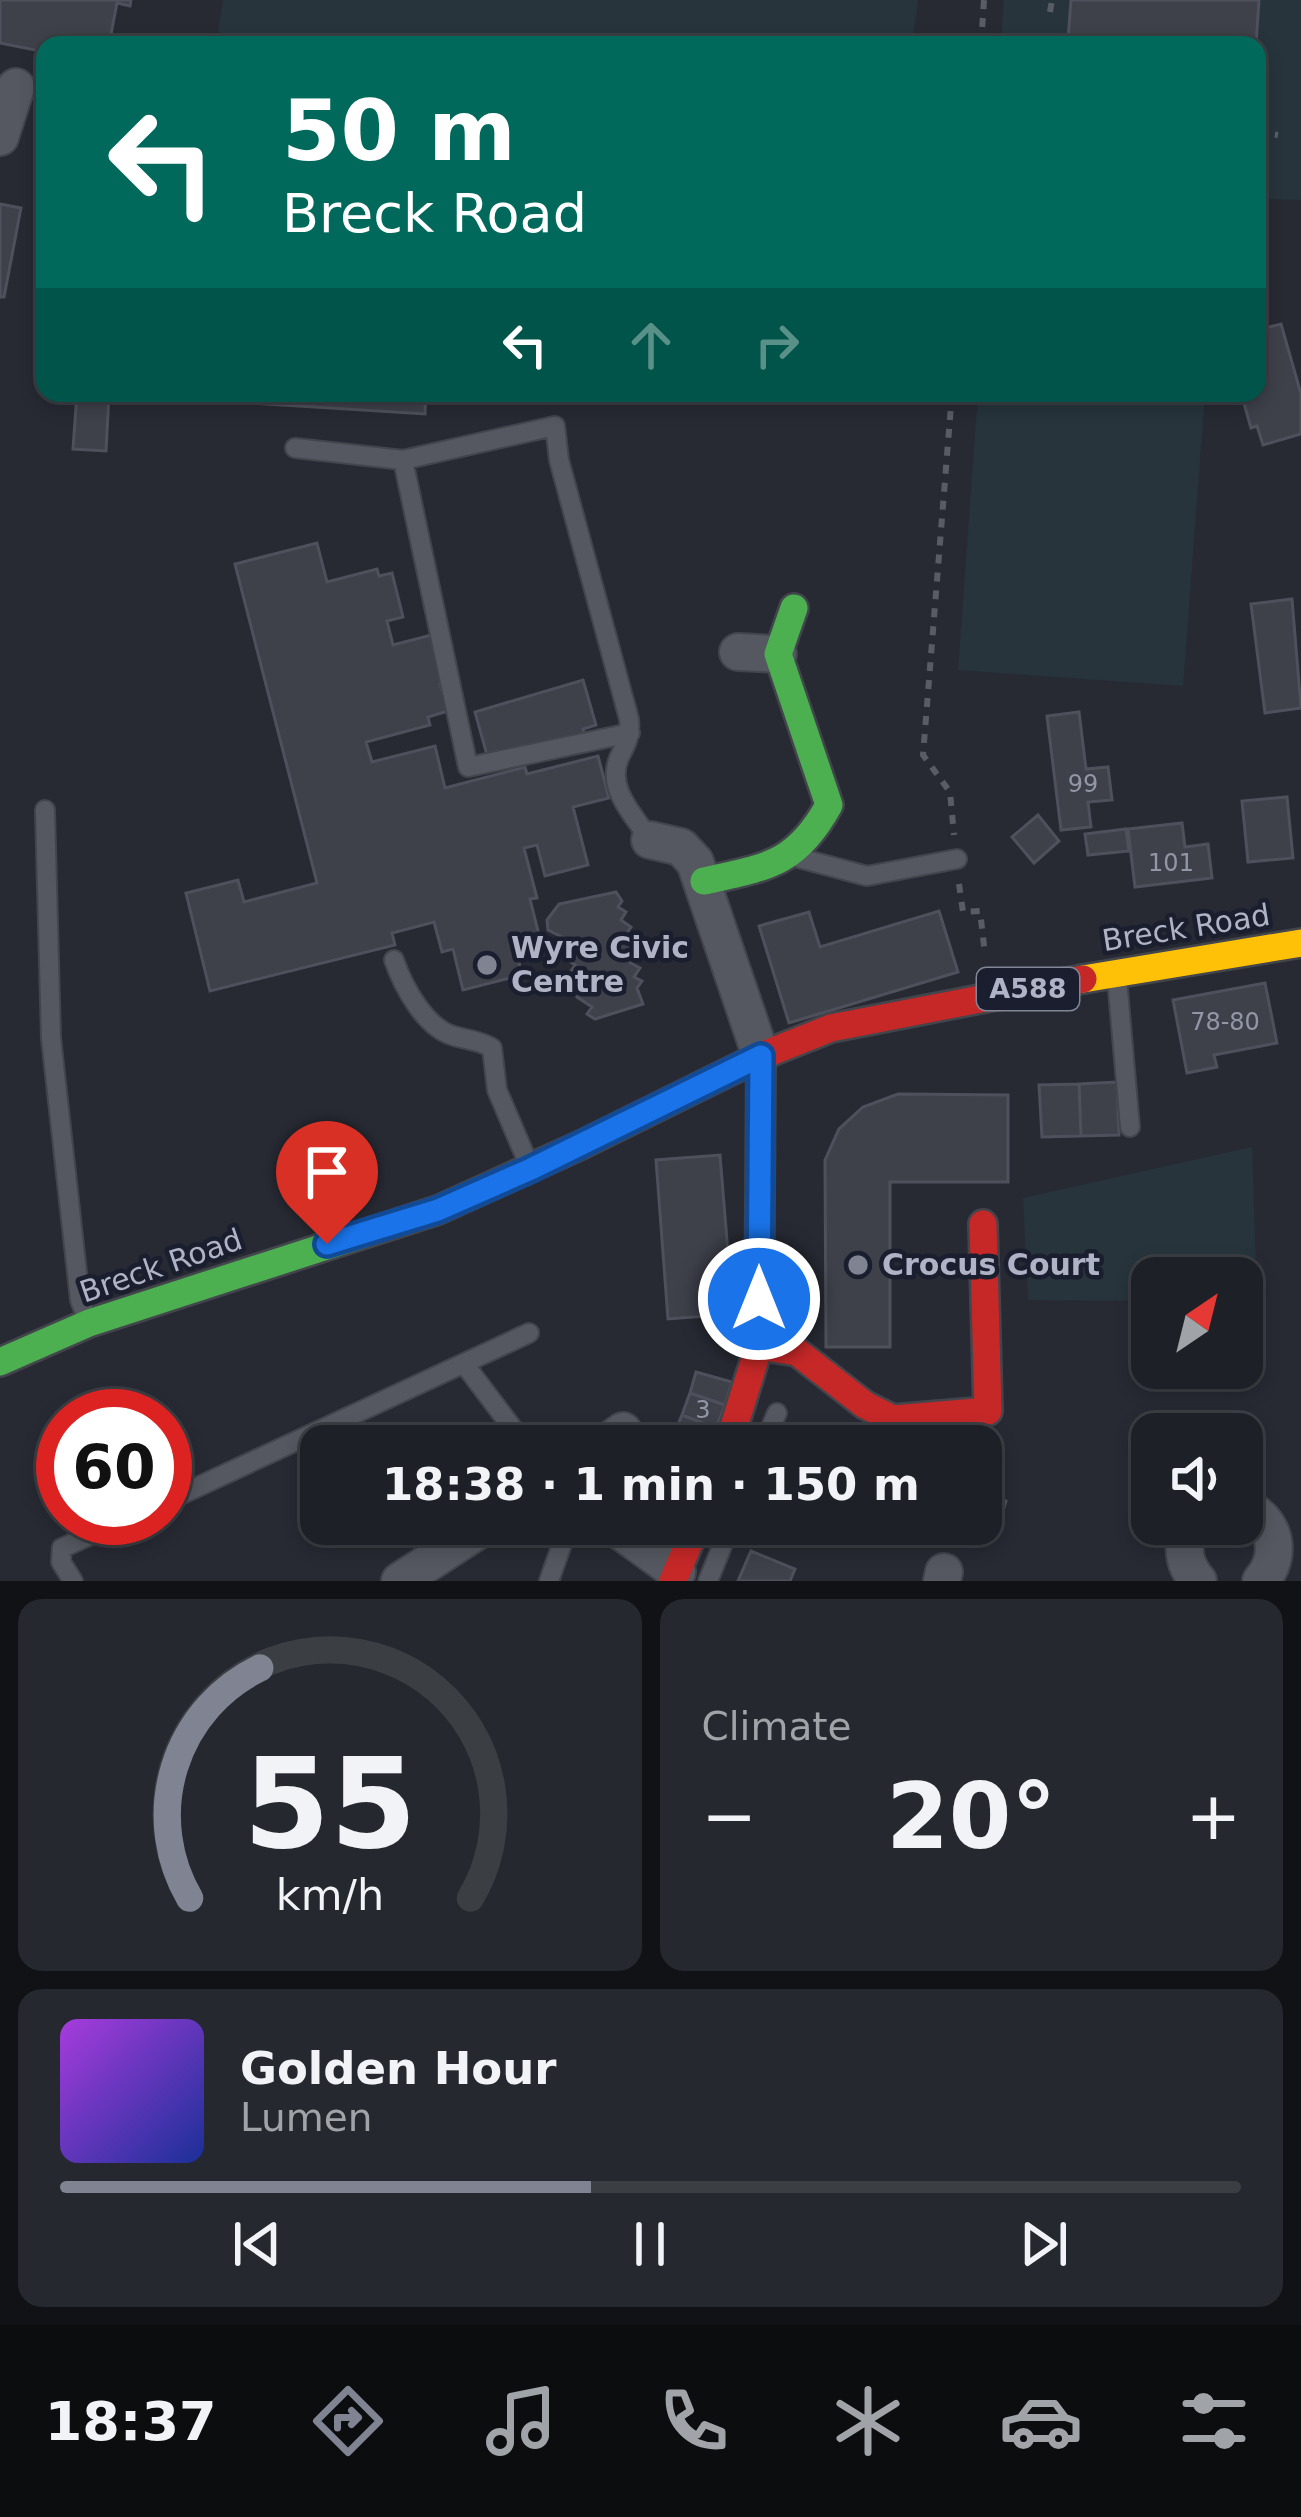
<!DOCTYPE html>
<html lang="en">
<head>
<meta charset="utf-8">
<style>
  :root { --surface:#1d2026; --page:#25282e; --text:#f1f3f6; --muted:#a0a3a7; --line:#3b3e43; --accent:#7f8392 }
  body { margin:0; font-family:"DejaVu Sans",sans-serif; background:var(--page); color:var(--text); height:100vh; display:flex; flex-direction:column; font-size:45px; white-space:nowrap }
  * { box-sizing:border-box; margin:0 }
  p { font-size:39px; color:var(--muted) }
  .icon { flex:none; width:66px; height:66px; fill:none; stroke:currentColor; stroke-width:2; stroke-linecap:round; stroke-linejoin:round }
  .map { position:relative; height:1581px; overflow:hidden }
  .side { display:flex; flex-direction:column; gap:18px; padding:18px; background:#101215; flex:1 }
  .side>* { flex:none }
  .top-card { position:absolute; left:36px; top:36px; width:1230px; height:366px; border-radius:24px; box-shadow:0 6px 18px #0003,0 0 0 3px var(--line); background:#00695c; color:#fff; overflow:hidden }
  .needle { width:78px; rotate:35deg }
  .controls { position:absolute; left:1131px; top:1257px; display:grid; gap:24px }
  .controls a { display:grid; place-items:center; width:132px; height:132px; border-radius:24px; background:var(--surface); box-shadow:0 6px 18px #0003,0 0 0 3px var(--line); font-size:60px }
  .speed { position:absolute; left:36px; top:1389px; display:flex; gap:24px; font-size:60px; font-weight:700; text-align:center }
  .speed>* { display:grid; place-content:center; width:156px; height:156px; border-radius:50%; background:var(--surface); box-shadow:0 6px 18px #0003,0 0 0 3px var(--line); line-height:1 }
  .speed .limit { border:18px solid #d22; background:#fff; color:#111 }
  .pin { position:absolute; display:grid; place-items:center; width:102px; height:102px; color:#fff; margin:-123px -51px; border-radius:50% 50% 50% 0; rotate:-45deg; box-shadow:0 0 12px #0007 }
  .pin .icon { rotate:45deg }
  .me { position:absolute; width:132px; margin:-66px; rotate:0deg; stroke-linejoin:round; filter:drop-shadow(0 0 9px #0008) }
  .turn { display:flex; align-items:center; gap:42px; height:252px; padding:0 48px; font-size:54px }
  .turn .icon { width:156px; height:156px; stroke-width:2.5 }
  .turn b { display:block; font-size:84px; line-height:102px }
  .lanes { display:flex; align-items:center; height:114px; padding:0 48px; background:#0003; justify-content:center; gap:60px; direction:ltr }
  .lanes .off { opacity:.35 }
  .big { font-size:90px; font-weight:800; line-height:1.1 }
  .side .widget { flex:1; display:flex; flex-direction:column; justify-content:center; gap:18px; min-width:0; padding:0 42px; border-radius:24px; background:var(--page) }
  .side .dial { align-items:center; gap:0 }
  .dial svg { height:312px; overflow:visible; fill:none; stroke:var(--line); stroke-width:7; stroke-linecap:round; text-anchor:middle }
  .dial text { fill:var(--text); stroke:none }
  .song { display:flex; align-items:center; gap:36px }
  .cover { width:144px; height:144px; border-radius:18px; background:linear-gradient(135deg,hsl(280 70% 55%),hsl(230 70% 35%)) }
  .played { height:12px; border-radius:6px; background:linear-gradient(90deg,var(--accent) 45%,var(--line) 45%) }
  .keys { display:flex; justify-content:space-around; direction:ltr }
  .heat { display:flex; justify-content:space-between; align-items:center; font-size:66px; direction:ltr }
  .side .tiles { flex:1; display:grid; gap:18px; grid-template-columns:1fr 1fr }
  .widget:last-child { grid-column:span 2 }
  .trip { position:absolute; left:300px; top:1425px; width:702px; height:120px; border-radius:24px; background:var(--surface); box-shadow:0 6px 18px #0003,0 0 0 3px var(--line); font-weight:800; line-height:120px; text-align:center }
  .menu { display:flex; height:192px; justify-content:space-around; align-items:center; background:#0c0d0f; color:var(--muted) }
  .menu .icon { width:84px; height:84px }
  .menu .current { color:var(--accent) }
  .menu b { font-size:54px; color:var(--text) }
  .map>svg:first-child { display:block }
</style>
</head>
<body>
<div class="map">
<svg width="1301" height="1581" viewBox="0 0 1301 1581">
  <rect width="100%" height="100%" fill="#272a33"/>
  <!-- green -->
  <path fill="#27343c" d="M 223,0 L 918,0 L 912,45 L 216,45 Z
    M 1004,0 L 1301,0 L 1301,200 L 1271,199 L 1257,193 L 1257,45 L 1001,45 Z
    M 978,393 L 1205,393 L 1183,686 L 958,670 Z
    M 1252,1147 L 1257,1301 L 1242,1301 L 1242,1278 L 1152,1278 L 1152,1301 L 1028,1300 L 1023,1198 Z"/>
  <!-- building -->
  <path fill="#3e404a" stroke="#4e515b" stroke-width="3" d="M 0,0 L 131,0 L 130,6 L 117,3 L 111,34 L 157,45 L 45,45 L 45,52 L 0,43 Z
    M 1071,0 L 1259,0 L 1256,45 L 1133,45 L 1068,40 Z
    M 0,204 L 21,208 L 4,297 L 0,297 Z
    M 1281,324 L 1301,394 L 1301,434 L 1263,445 L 1257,426 L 1251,428 L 1241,393 L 1257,393 L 1257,330 Z
    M 77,393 L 426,393 L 425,414 L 109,394 L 106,451 L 73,449 Z
    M 317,543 L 327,582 L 377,569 L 379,576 L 392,573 L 403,617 L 387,621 L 393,645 L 435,634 L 447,682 L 440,684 L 448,711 L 428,717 L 430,725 L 366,742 L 372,762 L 435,746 L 445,788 L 525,767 L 527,774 L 598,756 L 609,798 L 573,807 L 588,865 L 545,876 L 537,845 L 524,848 L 537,898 L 530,899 L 539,935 L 514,941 L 522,975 L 463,990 L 453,949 L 442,952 L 434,922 L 392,933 L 395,945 L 210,991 L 186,893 L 238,880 L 244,902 L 317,883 L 235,564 Z
    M 1292,599 L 1301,708 L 1265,713 L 1251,604 Z
    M 583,680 L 596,725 L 583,729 L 585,735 L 500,759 L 498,751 L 487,755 L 475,712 Z
    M 1079,712 L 1086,769 L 1108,767 L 1112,800 L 1088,802 L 1091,827 L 1061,830 L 1047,716 Z
    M 1287,797 L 1293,858 L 1248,862 L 1242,801 Z
    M 1038,815 L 1059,841 L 1034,863 L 1012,837 Z
    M 1182,823 L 1185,847 L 1208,844 L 1212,878 L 1135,887 L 1128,829 Z
    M 1126,829 L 1129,851 L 1088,855 L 1085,834 Z
    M 616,892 L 622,901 L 618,907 L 626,912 L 621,920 L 631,927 L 626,934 L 634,940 L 629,948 L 637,953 L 631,963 L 640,968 L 634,977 L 642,981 L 637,988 L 643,1004 L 595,1019 L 587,1014 L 592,1007 L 577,997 L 583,988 L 576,983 L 580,977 L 571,971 L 575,965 L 565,958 L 570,950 L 560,943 L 564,938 L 548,930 L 547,920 L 559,904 Z
    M 939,911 L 958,972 L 789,1023 L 759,926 L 809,912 L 820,947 Z
    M 1265,983 L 1277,1043 L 1214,1055 L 1217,1067 L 1187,1073 L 1173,1000 Z
    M 1117,1082 L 1119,1135 L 1081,1136 L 1079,1084 Z
    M 1079,1084 L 1081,1136 L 1042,1137 L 1039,1085 Z
    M 898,1094 L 1008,1095 L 1008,1182 L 890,1182 L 890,1347 L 826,1347 L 825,1160 L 839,1129 L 863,1107 Z
    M 720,1155 L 733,1314 L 668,1319 L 656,1160 Z
    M 696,1372 L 732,1382 L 725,1405 L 690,1393 Z
    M 690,1393 L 725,1405 L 716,1428 L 682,1415 Z
    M 682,1415 L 716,1428 L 705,1446 L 674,1434 Z
    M 985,1495 L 1006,1501 L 995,1538 L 974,1532 L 976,1524 L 981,1524 Z
    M 772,1524 L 821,1524 L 812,1543 Z
    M 751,1551 L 795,1569 L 790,1581 L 738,1581 Z"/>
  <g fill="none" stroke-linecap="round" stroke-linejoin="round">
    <!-- lane casing -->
    <g stroke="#43454c" stroke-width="22">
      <path id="lane" d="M 295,448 L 403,460 L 555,426 L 559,460 L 629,719 C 631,736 626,744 619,758 C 606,789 634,815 650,840
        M 403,460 L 468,767 L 630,733
        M 45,810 L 51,1038 L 80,1300 L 87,1318
        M 799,858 L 867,876 L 957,859
        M 394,960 C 403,986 425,1028 454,1036 C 468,1040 479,1040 492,1048 L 497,1090 L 529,1165
        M 1117,979 L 1130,1127
        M 465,1365 L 526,1446
        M 763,1446 L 777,1413
        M 165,1502 L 529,1333
        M 73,1581 L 61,1562 L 62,1548 L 129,1518
        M 549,1581 L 569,1524
        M 708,1581 L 731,1524"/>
    </g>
    <!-- street casing -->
    <g stroke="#43454c" stroke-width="40">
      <path id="street" d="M 0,137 L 16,87
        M 738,652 L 778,654
        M 650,840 L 681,847 L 695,862 L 761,1056
        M 602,1446 L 623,1431
        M 1242,1506 C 1275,1519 1284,1554 1261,1581
        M 611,1524 L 677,1572
        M 1192,1524 C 1180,1544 1183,1564 1198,1581
        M 400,1581 L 488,1524
        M 942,1581 L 944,1572"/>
    </g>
    <!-- fast casing -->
    <g stroke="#43454c" stroke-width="32">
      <path id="fast" d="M 704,881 C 767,867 796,865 829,805 L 778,654 L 794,608
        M 0,1362 L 89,1323 L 438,1210 L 581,1145"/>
    </g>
    <!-- slow casing -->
    <g stroke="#43454c" stroke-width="32">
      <path id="slow" d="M 1083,979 L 1301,943"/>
    </g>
    <!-- jam casing -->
    <g stroke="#43454c" stroke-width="32">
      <path id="jam" d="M 581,1145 L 761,1056 L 831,1028 L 1083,979
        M 759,1346 L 797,1352 L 865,1405 L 893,1419 L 988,1411 L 983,1224
        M 728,1446 L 759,1346 L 761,1056
        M 673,1581 L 697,1524"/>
    </g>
    <!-- path -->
    <path stroke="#595c65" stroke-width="6" stroke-dasharray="9 9" stroke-linecap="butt" d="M 1050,12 L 1052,0
      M 981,45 L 984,0
      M 1257,132 L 1278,135
      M 952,393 L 923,755 L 950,792 L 954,835
      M 959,884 L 963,912 L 980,911 L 985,954"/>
    <!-- lane -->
    <use href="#lane" stroke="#565861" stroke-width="18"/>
    <!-- street -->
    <use href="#street" stroke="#565861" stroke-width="36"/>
    <!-- fast -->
    <use href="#fast" stroke="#4caf50" stroke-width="27"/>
    <!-- slow -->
    <use href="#slow" stroke="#ffc107" stroke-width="27"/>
    <!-- jam -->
    <use href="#jam" stroke="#c62828" stroke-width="27"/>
  </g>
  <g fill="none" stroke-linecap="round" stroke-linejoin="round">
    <!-- route casing -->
    <g stroke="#114b97" stroke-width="30">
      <path id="route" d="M 327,1244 L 438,1210 L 531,1169 L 761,1056 L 759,1299"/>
    </g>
    <!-- route -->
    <use href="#route" stroke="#1a73e8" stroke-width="21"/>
  </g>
  <!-- markers -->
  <g fill="#7f8392" stroke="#1a1e2e" stroke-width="4.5">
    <circle cx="487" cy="965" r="12"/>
    <circle cx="858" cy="1265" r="12"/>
  </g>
  <g text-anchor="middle" stroke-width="9" stroke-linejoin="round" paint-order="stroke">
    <!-- number labels -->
    <g font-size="24" fill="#9396a6">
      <text x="1083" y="792">99</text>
      <text x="1171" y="871">101</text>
      <text x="1225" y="1030">78-80</text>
      <text x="703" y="1418">3</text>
    </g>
    <!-- shield labels -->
    <rect fill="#1a1e2e" stroke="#828698" stroke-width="3" x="977" y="968" width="102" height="42" rx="9"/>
    <g font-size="27" font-weight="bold" fill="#afb3c5">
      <text x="1028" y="998">A588</text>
    </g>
    <!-- street labels -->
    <g font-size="30" fill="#afb3c5" stroke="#1a1e2e">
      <text transform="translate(1186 928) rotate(-9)" y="10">Breck Road</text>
      <text transform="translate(161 1266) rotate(-19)" y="10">Breck Road</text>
    </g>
    <!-- poi labels -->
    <g font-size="30" font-weight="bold" fill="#afb3c5" stroke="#1a1e2e" text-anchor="start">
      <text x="511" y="958">Wyre Civic<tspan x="511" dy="34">Centre</tspan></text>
      <text x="882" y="1275">Crocus Court</text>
    </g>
  </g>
</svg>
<div class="controls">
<a><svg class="needle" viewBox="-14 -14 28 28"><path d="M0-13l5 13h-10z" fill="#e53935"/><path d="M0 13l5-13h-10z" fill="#a0a3a7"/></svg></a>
<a><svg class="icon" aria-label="sound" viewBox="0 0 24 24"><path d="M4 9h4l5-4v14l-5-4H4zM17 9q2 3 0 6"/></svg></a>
</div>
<div class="speed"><div class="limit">60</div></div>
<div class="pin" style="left:327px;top:1244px;background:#d93025"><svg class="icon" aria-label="arrive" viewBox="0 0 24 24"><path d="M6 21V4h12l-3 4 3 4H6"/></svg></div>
<svg class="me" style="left:759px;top:1299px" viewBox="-20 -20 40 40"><circle r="17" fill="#1a73e8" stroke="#fff" stroke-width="3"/><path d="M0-11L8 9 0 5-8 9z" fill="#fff"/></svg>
<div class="trip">18:38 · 1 min · 150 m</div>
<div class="top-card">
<div class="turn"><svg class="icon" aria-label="left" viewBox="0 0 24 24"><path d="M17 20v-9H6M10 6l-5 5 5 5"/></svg><div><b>50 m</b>Breck Road</div></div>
<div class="lanes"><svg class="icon" aria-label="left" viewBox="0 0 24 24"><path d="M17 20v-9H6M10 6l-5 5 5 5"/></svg><svg class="icon off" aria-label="ahead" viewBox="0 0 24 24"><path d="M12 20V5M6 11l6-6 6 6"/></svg><svg class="icon off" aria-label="right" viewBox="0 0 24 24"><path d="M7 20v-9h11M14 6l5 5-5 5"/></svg></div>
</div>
</div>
<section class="side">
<div class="tiles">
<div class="widget dial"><svg viewBox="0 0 100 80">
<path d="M14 69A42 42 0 1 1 86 69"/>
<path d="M14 69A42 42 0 0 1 32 10" stroke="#7f8392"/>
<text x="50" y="56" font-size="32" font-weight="700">55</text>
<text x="50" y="72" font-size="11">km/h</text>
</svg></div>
<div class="widget"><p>Climate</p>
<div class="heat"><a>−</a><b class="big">20°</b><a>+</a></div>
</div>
<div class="widget">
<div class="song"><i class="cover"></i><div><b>Golden Hour</b><p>Lumen</p></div></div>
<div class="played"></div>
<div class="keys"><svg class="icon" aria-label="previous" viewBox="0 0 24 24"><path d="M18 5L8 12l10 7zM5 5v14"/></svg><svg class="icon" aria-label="pause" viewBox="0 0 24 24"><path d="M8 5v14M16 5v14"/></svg><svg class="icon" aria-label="next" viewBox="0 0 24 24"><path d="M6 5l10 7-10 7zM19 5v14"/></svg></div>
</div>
</div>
</section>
<nav class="menu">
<b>18:37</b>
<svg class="icon current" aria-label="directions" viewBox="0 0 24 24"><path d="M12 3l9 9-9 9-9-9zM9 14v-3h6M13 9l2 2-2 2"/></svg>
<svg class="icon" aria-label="music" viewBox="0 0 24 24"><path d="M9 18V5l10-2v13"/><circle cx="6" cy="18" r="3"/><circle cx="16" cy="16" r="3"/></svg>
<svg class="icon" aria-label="phone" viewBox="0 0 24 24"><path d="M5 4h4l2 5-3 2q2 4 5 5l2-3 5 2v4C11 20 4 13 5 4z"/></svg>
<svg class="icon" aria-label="climate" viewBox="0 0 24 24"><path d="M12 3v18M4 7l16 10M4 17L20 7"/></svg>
<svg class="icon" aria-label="car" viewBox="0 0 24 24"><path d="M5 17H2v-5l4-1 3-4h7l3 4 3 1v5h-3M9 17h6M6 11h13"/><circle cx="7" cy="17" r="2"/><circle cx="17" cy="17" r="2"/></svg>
<svg class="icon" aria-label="filters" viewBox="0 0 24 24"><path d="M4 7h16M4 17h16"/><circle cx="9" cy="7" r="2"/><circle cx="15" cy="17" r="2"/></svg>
</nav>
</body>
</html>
